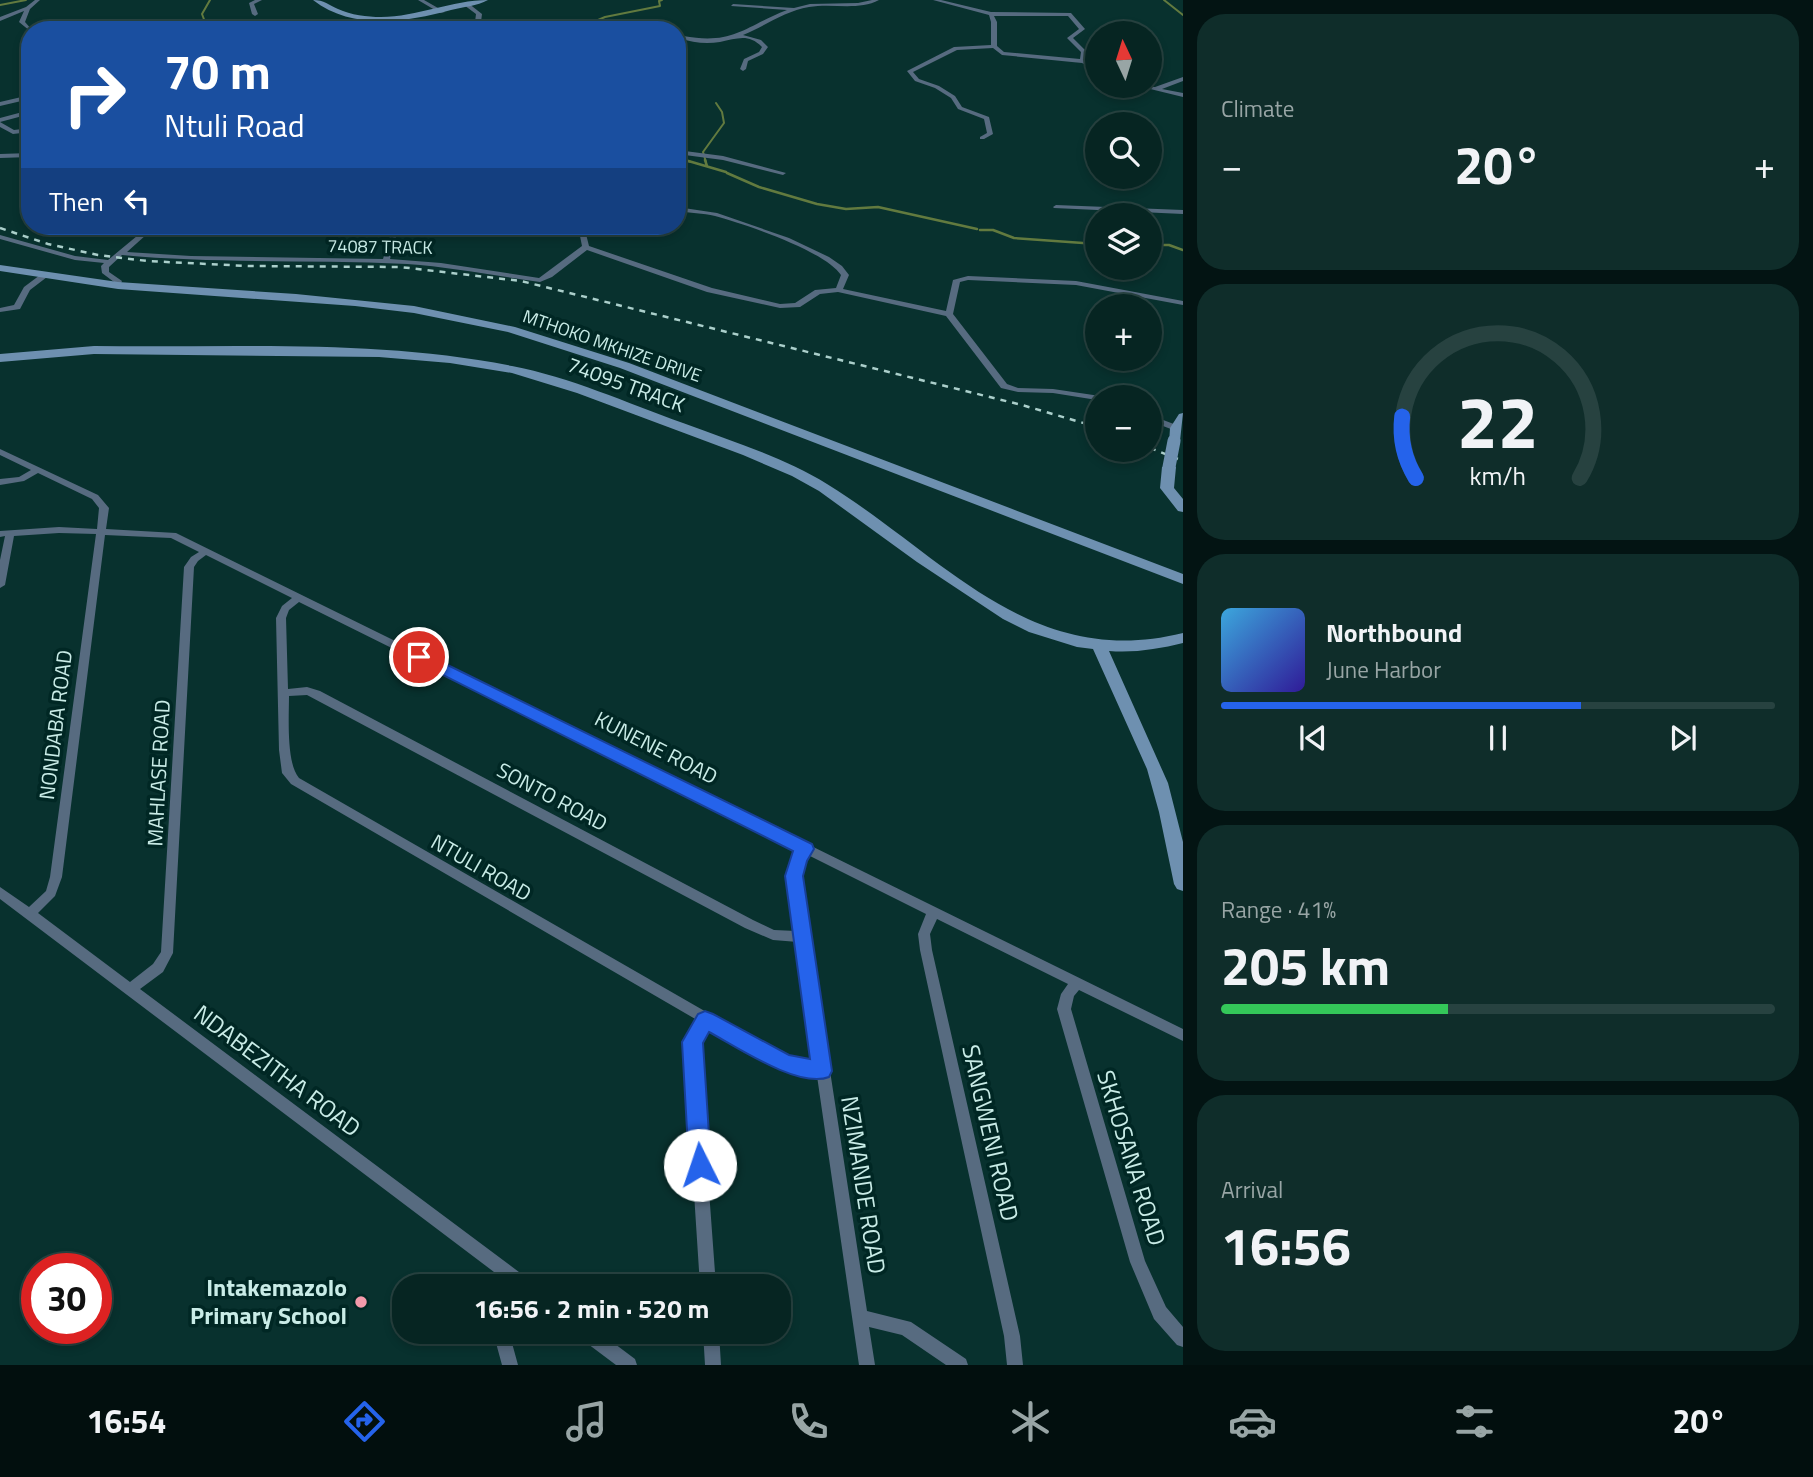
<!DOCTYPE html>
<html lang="en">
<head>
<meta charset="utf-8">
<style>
  :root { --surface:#062522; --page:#0f2d2a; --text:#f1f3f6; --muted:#98a5a5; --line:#274240; --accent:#2563eb }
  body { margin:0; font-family:"Titillium Web",sans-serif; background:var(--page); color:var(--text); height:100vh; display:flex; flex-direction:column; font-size:26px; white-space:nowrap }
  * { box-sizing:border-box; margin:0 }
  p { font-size:23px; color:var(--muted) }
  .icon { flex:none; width:38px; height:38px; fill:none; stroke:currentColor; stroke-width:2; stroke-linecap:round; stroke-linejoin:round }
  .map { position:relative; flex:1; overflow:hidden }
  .panel { display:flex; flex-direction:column; gap:14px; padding:14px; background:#031413; width:630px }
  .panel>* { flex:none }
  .top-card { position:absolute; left:21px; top:21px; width:665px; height:214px; border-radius:28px; box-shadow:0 4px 10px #0003,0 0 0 2px var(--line); background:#1a4fa0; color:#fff; overflow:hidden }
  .needle { width:46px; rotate:356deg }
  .fabs { position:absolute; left:1085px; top:21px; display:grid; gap:14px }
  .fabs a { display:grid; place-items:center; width:77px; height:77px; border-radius:50%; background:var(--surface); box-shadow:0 4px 10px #0003,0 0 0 2px var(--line); font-size:35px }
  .speed { position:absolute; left:21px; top:1253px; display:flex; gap:14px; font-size:35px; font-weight:700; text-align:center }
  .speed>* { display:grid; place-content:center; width:91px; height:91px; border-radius:50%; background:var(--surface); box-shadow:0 4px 10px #0003,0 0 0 2px var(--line); line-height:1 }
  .speed .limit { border:10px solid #d22; background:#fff; color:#111 }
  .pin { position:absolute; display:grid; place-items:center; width:60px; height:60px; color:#fff; margin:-30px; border:4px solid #fff; border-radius:50%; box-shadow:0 2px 7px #0007 }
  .me { position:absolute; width:77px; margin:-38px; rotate:356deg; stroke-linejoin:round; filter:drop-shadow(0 0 5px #0008) }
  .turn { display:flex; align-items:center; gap:24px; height:147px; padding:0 28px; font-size:32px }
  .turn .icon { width:91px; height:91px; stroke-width:2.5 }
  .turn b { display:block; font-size:49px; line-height:60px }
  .then { display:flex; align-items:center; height:66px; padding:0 28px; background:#0003; gap:14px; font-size:26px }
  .big { font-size:52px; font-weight:700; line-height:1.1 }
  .panel .widget { flex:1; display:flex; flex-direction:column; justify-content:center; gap:10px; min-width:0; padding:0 24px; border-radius:28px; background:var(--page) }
  .panel .dial { align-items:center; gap:0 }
  .dial svg { height:182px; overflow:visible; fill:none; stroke:var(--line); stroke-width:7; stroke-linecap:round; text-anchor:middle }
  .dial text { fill:var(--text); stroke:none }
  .song { display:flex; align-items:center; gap:21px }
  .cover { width:84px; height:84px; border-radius:10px; background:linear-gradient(135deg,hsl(200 70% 55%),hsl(250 70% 35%)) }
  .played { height:7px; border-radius:4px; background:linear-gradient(90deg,var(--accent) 65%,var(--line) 65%) }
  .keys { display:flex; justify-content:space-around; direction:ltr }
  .heat { display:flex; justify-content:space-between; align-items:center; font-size:38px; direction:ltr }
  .charge { height:10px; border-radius:5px; background:linear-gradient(90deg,#34c759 41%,var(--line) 0) }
  .trip { position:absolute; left:392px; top:1274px; width:399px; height:70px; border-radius:28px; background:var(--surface); box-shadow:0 4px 10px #0003,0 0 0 2px var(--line); font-weight:700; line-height:70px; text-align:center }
  .dock { display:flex; height:112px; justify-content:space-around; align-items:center; background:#020f0e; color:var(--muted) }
  .dock .icon { width:49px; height:49px }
  .dock .selected { color:var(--accent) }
  .dock b { font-size:32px; color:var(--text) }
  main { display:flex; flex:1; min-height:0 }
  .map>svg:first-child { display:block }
</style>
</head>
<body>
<main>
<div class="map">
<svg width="1183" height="1365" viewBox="0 0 1183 1365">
  <rect width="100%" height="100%" fill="#08312e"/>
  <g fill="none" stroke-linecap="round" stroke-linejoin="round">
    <!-- stream-far1 -->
    <path stroke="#627a3f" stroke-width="2" d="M 1164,0 L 1183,15
      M 0,5 L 26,0
      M 208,30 L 202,14 L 210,0
      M 575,30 L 605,17 L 660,6 L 659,1 L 662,0
      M 677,158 L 691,162
      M 706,162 L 703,152 L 724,123 L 722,112 L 716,103"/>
    <!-- stream -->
    <path stroke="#627a3f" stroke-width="2.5" d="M 685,160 L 726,172
      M 705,160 L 707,166
      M 727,173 L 759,187 L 817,204 L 846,209 L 878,207 L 977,229
      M 980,230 L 993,230 L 1014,238 L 1097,244
      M 1150,245 L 1169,245 L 1183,250"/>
    <!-- street -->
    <path fill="#576b80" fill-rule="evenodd" d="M 35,0 L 40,0 L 30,9 L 25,22 L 32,30 L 30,30 L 30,31 L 19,22 L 24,11 L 0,21 L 0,17 L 26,7 Z
      M 255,0 L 262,0 L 254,4 L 258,14 L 255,16 L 252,14 L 249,3 Z
      M 418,0 L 424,0 L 445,12 L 440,13 Z
      M 872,0 L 879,0 C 858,11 833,3 809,7 C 785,11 765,26 743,35 L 761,40 L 768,47 L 763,54 L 748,61 L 746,69 L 743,71 L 740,69 L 744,59 L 759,52 L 762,47 C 748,33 737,39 720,42 C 707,44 692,43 680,38 L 683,36 C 734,45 743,27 787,10 L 731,6 L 733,4 L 794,8 L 810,4 L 858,3 Z
      M 933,0 L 941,0 L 991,12 L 1071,13 L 1085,29 L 1073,38 L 1087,52 L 1086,60 L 1097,67 L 1097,71 L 1082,63 L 1002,55 L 993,48 L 957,50 L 913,72 L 919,79 L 939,86 L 955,96 L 962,107 L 989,117 L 993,134 L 984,139 L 980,139 L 980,137 L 987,133 L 984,119 L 958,109 L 951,98 L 935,88 L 915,81 L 907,71 L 954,47 L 991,45 L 991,22 L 989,15 ZM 994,16 L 1068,16 L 1079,29 L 1067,38 L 1081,52 L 1080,59 L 1004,52 L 997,46 L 997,22 Z
      M 464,3 L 468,3 L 482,14 L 480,30 L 474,30 L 476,14 L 464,5 Z
      M 1183,77 L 1183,81 L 1162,89 L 1183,93 L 1183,97 L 1138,86 L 1155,87 Z
      M 30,95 L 30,99 L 0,106 L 0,102 Z
      M 30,110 L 30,114 L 0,122 L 0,118 Z
      M 0,122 L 14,130 L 30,128 L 30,132 L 13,134 L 0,127 Z
      M 677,150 L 723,156 L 786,173 L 783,175 L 723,160 L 677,154 Z
      M 30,153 L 30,157 L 0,158 L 0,154 Z
      M 1056,205 L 1183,210 L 1183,214 L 1054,208 L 1053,207 Z
      M 677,207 L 717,213 L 789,238 L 829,257 L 842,266 L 849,275 L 843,289 L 946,311 L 953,280 L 968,276 L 1076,281 L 1183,301 L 1183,305 L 1076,285 L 968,280 L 960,282 L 953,314 L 1007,384 L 1018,388 L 1053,389 L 1100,396 L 1097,397 L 1097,400 L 1053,393 L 1018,392 L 1001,388 L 946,316 L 838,292 L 820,294 L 800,307 L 780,308 L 707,292 L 587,250 L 552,277 L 540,282 C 496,276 451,267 407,264 C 312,259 217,264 122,255 L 109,267 L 109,272 L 122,281 L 119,288 L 116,288 L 112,286 L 114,282 L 102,273 L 101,266 L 104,263 L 75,260 L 0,239 L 0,235 L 75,256 L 108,260 L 149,226 L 156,226 L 127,252 L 191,256 L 383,259 L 393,226 L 399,226 L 390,259 L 441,263 L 539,278 L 582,246 L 578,226 L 584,226 L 589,246 L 712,288 L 780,304 L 795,303 L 815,290 L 836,288 L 841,275 C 825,251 745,224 715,216 C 703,213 690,213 677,211 Z
      M 40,275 L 47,277 L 30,290 L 20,309 L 0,312 L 0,308 L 14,305 L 24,287 Z
      M 1150,415 L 1179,426 L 1180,428 L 1176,431 L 1150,421 Z
      M 0,449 L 98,495 L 109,508 L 106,529 L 176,533 L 1183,1029 L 1183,1041 L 1079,990 L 1074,996 L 1071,1009 L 1145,1261 L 1166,1307 L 1183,1327 L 1183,1347 L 1177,1345 L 1154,1319 L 1130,1262 L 1057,1009 L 1061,994 L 1068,984 L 937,919 L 930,934 L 932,950 L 1020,1336 L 1023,1365 L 1007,1365 L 1004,1336 L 920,950 L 918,934 L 926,914 L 808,855 L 804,860 L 800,876 L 867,1311 L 911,1322 L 966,1359 L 968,1365 L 946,1365 L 902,1335 L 869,1327 L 875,1365 L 859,1365 L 817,1076 L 790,1071 L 759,1056 L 708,1026 L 700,1039 L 699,1054 L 716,1286 L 700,1286 L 685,1054 L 686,1038 L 697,1020 L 291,784 L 282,773 L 279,750 L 276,618 L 282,606 L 292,598 L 206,555 L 198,561 L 194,567 L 173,953 L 163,972 L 140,989 L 531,1281 L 534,1286 L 514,1286 L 506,1280 L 504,1286 L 488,1286 L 494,1272 L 0,899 L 0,887 L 29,907 L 46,891 L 50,877 L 96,534 L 59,533 L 14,536 L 5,585 L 0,588 L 0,560 L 5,536 L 0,537 L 0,531 L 59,527 L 97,529 L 99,508 L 92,499 L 38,473 L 24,481 L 0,485 L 0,479 L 19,477 L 31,470 L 0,455 ZM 105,535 L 171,538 L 199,552 L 191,557 L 184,567 L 161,952 L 153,964 L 130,982 L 38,913 L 55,896 L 62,877 ZM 299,602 L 798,850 C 781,874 792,905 796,931 L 774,930 L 753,920 L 320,691 L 307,687 L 288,689 L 286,618 L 289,610 ZM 307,695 L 745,928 L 773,940 L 798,942 L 815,1064 L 797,1061 L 769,1048 L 299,778 C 286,763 289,717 289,696 Z
      M 493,1332 L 509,1332 L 518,1365 L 502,1365 Z
      M 578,1332 L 599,1332 L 635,1359 L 637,1365 L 616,1365 L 580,1338 Z
      M 703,1332 L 719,1332 L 721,1365 L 705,1365 Z"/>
    <!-- secondary -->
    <path fill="#6e90b0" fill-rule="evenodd" d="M 313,0 C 324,0 329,5 338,9 C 351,15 367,17 381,17 C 417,17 452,0 488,0 C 477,6 463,7 451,10 C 406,22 353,31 313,0 Z
      M 0,265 L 118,282 L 296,294 L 414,306 L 515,327 L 629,363 L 1183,574 L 1183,584 L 620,368 L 508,332 L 414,313 L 355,306 L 118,289 L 0,271 Z
      M 94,346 C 233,348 375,339 512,366 C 570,377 627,403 683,423 C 731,441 783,457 827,484 C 944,556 1030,671 1183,633 L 1183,643 C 1159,649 1134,653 1109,651 L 1168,783 L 1183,842 L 1183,891 L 1177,889 L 1174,884 L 1159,812 L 1147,769 L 1093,649 L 1077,647 L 1029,632 L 1003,619 L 917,562 L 819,491 L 792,476 L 743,455 L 577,393 L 512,373 L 450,363 L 379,357 L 94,354 L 0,362 L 0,354 Z
      M 1183,413 L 1180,441 L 1179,444 L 1169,444 L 1170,428 L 1179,414 Z
      M 1169,463 L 1176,467 L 1174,488 L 1183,499 L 1183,512 L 1178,511 L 1160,488 L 1162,467 Z"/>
    <!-- rail -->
    <path stroke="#abcfcb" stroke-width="2.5" stroke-dasharray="6 6" stroke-linecap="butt" d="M 0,228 L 48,244 L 98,255 L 147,261 L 248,266 L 400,267 L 521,281 L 1022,405 L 1097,427
      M 1150,448 L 1183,461"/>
    <!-- secondary-bridge -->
    <path stroke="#6e90b0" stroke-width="13" d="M 1169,467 L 1174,441"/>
  </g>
  <!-- route -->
  <path fill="#2563eb" stroke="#184099" stroke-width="2" d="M 419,651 L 812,844 L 814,849 L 807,861 L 803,876 L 832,1071 L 829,1077 C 799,1089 737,1047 709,1032 L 703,1043 L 711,1165 L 707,1172 L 700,1175 L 692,1172 L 689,1165 L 682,1042 L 698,1014 L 705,1011 L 713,1014 L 789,1055 L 810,1059 L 785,876 L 793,851 L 413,660 L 411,657 L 413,653 Z"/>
  <!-- markers -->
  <circle fill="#f39aab" stroke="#002724" stroke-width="2.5" cx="361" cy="1302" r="7"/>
  <g text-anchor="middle" stroke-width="7" stroke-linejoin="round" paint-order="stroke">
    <!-- far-street labels -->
    <g font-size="18" fill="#c9ece7" stroke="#002724">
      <text transform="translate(380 247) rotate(1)" y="6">74087 TRACK</text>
      <text transform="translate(612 346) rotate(19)" y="6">MTHOKO MKHIZE DRIVE</text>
    </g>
    <!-- street labels -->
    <g font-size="21" fill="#c9ece7" stroke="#002724">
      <text transform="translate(626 385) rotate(20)" y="7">74095 TRACK</text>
      <text transform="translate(56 725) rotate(-83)" y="7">NONDABA ROAD</text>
      <text transform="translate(656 748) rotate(27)" y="7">KUNENE ROAD</text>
      <text transform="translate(159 773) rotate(-87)" y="7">MAHLASE ROAD</text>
      <text transform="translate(552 797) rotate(28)" y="7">SONTO ROAD</text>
      <text transform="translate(481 868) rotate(30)" y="7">NTULI ROAD</text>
    </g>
    <!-- near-street labels -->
    <g font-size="24" fill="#c9ece7" stroke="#002724">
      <text transform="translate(277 1071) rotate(37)" y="8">NDABEZITHA ROAD</text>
      <text transform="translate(990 1133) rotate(77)" y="8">SANGWENI ROAD</text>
      <text transform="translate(1131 1158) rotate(73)" y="8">SKHOSANA ROAD</text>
      <text transform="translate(863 1185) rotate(81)" y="8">NZIMANDE ROAD</text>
    </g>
    <!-- near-poi labels -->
    <g font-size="24" font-weight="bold" fill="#c9ece7" stroke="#002724" text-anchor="end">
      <text x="347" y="1296">Intakemazolo<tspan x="347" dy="28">Primary School</tspan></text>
    </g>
  </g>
</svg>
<div class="fabs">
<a><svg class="needle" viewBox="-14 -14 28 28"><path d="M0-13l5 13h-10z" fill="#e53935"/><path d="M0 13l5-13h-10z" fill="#98a5a5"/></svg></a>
<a><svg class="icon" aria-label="search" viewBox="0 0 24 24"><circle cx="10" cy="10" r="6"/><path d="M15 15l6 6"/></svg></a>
<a><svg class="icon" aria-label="layers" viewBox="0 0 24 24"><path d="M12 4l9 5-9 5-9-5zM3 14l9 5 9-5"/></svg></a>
<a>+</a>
<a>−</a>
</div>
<div class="speed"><div class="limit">30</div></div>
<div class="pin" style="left:419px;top:657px;background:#d93025"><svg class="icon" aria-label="arrive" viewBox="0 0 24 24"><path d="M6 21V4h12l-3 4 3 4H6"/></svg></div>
<svg class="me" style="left:700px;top:1165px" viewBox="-20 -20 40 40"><circle r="19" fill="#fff"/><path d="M0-13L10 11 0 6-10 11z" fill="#2563eb"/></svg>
<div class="trip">16:56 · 2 min · 520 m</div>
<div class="top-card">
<div class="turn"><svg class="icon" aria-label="right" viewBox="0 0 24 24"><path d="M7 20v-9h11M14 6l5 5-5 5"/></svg><div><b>70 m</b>Ntuli Road</div></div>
<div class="then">Then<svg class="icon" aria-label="left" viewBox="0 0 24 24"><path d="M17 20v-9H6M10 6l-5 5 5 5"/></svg></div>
</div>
</div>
<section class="panel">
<div class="widget"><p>Climate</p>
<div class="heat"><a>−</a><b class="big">20°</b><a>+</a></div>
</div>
<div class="widget dial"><svg viewBox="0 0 100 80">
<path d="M14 69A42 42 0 1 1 86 69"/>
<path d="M14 69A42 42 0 0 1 8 42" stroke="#2563eb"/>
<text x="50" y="56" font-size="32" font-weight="700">22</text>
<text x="50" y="72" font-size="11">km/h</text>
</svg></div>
<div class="widget">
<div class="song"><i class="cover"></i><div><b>Northbound</b><p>June Harbor</p></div></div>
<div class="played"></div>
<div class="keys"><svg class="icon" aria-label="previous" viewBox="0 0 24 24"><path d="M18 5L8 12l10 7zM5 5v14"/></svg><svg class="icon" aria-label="pause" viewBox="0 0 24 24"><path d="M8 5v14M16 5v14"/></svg><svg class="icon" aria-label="next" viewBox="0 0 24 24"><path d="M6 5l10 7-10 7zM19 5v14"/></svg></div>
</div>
<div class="widget"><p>Range · 41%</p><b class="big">205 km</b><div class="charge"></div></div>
<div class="widget"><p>Arrival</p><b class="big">16:56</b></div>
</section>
</main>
<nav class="dock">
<b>16:54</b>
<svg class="icon selected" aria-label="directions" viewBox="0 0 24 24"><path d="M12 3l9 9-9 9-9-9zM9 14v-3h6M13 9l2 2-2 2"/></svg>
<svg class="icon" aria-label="music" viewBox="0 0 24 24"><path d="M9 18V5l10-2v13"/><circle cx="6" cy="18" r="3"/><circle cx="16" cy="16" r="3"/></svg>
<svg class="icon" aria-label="phone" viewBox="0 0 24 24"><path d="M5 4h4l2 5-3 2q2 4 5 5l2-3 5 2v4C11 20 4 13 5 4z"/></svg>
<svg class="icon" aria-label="climate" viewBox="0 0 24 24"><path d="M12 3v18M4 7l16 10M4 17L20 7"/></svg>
<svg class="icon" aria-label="car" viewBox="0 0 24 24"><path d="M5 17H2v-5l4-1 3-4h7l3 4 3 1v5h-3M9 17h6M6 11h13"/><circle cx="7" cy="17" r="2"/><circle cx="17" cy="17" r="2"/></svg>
<svg class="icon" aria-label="filters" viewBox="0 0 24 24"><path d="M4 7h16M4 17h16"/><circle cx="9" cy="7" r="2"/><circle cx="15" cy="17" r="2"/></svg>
<b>20°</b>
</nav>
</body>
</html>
